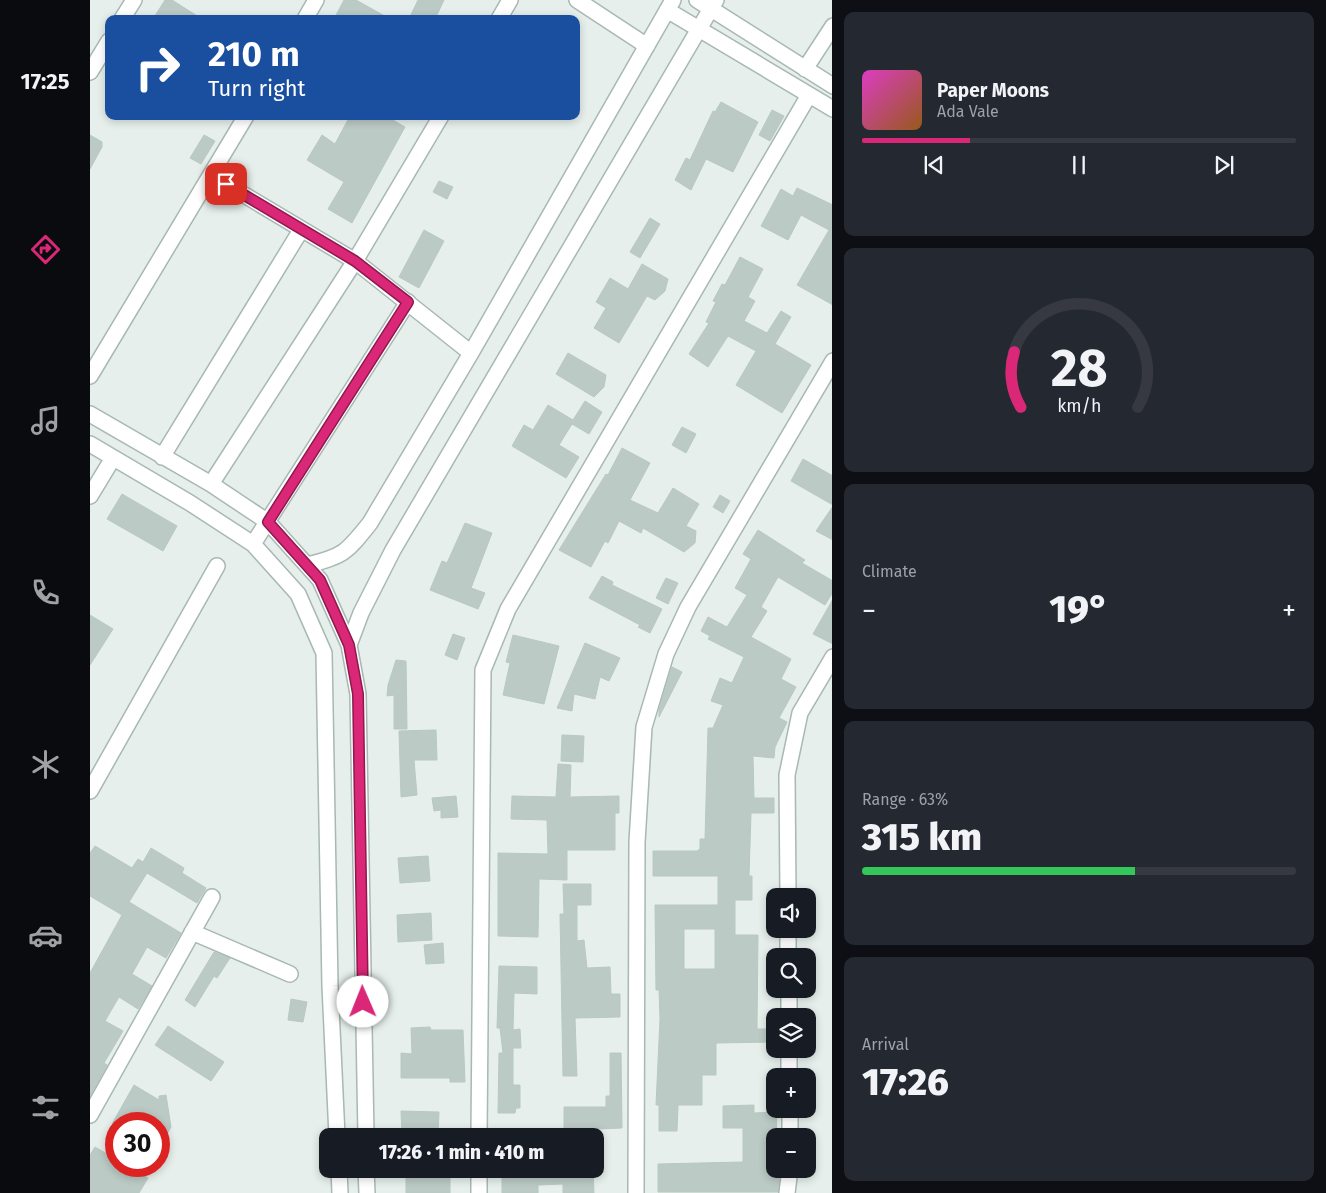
<!DOCTYPE html>
<html lang="en">
<head>
<meta charset="utf-8">
<style>
  :root { --surface:#171b24; --page:#242831; --text:#f1f3f6; --muted:#9ea1a6; --line:#363941; --accent:#db2777 }
  body { margin:0; font-family:"Fira Sans",sans-serif; background:var(--page); color:var(--text); height:100vh; display:flex; flex-direction:column; font-size:19px; white-space:nowrap }
  * { box-sizing:border-box; margin:0 }
  p { font-size:16px; color:var(--muted) }
  .icon { flex:none; width:28px; height:28px; fill:none; stroke:currentColor; stroke-width:2; stroke-linecap:round; stroke-linejoin:round }
  .map { position:relative; flex:1; overflow:hidden }
  .side { display:flex; flex-direction:column; gap:12px; padding:12px; background:#0d0f14; width:494px }
  .side>* { flex:none }
  .top-card { position:absolute; left:15px; top:15px; width:475px; height:105px; border-radius:10px; box-shadow:0 2px 8px #0003; background:#1a4fa0; color:#fff; overflow:hidden }
  .tools { position:absolute; left:676px; top:888px; display:grid; gap:10px }
  .tools a { display:grid; place-items:center; width:50px; height:50px; border-radius:10px; background:var(--surface); box-shadow:0 2px 8px #0003; font-size:25px }
  .speed { position:absolute; left:15px; top:1112px; display:flex; gap:10px; font-size:25px; font-weight:700; text-align:center }
  .speed>* { display:grid; place-content:center; width:65px; height:65px; border-radius:50%; background:var(--surface); box-shadow:0 2px 8px #0003; line-height:1 }
  .speed .limit { border:8px solid #d22; background:#fff; color:#111 }
  .pin { position:absolute; display:grid; place-items:center; width:42px; height:42px; color:#fff; margin:-21px; border-radius:10px; box-shadow:0 2px 8px #0006 }
  .me { position:absolute; width:55px; margin:-28px; rotate:359deg; stroke-linejoin:round; filter:drop-shadow(0 0 4px #0008) }
  .turn { display:flex; align-items:center; gap:18px; height:105px; padding:0 20px; font-size:22px }
  .turn .icon { width:65px; height:65px; stroke-width:2.5 }
  .turn b { display:block; font-size:35px; line-height:42px }
  .big { font-size:38px; font-weight:800; line-height:1.1 }
  .side .card { flex:1; display:flex; flex-direction:column; justify-content:center; gap:8px; min-width:0; padding:0 18px; border-radius:10px; background:var(--page) }
  .side .dial { align-items:center; gap:0 }
  .dial svg { height:130px; overflow:visible; fill:none; stroke:var(--line); stroke-width:7; stroke-linecap:round; text-anchor:middle }
  .dial text { fill:var(--text); stroke:none }
  .song { display:flex; align-items:center; gap:15px }
  .cover { width:60px; height:60px; border-radius:8px; background:linear-gradient(135deg,hsl(310 70% 55%),hsl(30 70% 35%)) }
  .played { height:5px; border-radius:2px; background:linear-gradient(90deg,var(--accent) 25%,var(--line) 25%) }
  .keys { display:flex; justify-content:space-around; direction:ltr }
  .heat { display:flex; justify-content:space-between; align-items:center; font-size:28px; direction:ltr }
  .charge { height:8px; border-radius:4px; background:linear-gradient(90deg,#34c759 63%,var(--line) 0) }
  .trip { position:absolute; left:229px; top:1128px; width:285px; height:50px; border-radius:10px; background:var(--surface); box-shadow:0 2px 8px #0003; font-weight:800; line-height:50px; text-align:center }
  main { display:flex; flex:1; min-height:0 }
  .dock { display:flex; flex-direction:column; width:90px; justify-content:space-around; align-items:center; background:#090b0e; color:var(--muted) }
  .dock .icon { width:35px; height:35px }
  .dock .current { color:var(--accent) }
  .dock b { font-size:22px; color:var(--text) }
  .map>svg:first-child { display:block }
</style>
</head>
<body>
<main>
<nav class="dock">
<b>17:25</b>
<svg class="icon current" aria-label="directions" viewBox="0 0 24 24"><path d="M12 3l9 9-9 9-9-9zM9 14v-3h6M13 9l2 2-2 2"/></svg>
<svg class="icon" aria-label="music" viewBox="0 0 24 24"><path d="M9 18V5l10-2v13"/><circle cx="6" cy="18" r="3"/><circle cx="16" cy="16" r="3"/></svg>
<svg class="icon" aria-label="phone" viewBox="0 0 24 24"><path d="M5 4h4l2 5-3 2q2 4 5 5l2-3 5 2v4C11 20 4 13 5 4z"/></svg>
<svg class="icon" aria-label="climate" viewBox="0 0 24 24"><path d="M12 3v18M4 7l16 10M4 17L20 7"/></svg>
<svg class="icon" aria-label="car" viewBox="0 0 24 24"><path d="M5 17H2v-5l4-1 3-4h7l3 4 3 1v5h-3M9 17h6M6 11h13"/><circle cx="7" cy="17" r="2"/><circle cx="17" cy="17" r="2"/></svg>
<svg class="icon" aria-label="filters" viewBox="0 0 24 24"><path d="M4 7h16M4 17h16"/><circle cx="9" cy="7" r="2"/><circle cx="15" cy="17" r="2"/></svg>
</nav>
<div class="map">
<svg width="743" height="1193" viewBox="0 0 743 1193">
  <rect width="100%" height="100%" fill="#e6efeb"/>
  <!-- building -->
  <path fill="#bbcac4" stroke="#b8c9c2" fill-rule="evenodd" d="M 75,0 L 82,0 L 112,19 L 63,19 Z
    M 254,0 L 266,0 L 300,19 L 244,19 Z
    M 328,0 L 354,0 L 345,19 L 319,19 Z
    M 631,102 L 668,122 L 643,172 L 616,159 L 601,190 L 585,180 L 596,158 L 600,160 L 623,111 L 625,112 Z
    M 682,110 L 694,116 L 680,141 L 669,135 Z
    M 260,116 L 296,116 L 315,127 L 262,223 L 238,209 L 254,182 L 217,160 L 232,135 L 245,144 Z
    M 0,135 L 12,142 L 12,147 L 0,169 Z
    M 114,135 L 125,141 L 111,164 L 100,158 Z
    M 349,181 L 363,187 L 357,199 L 343,192 Z
    M 707,188 L 743,205 L 743,305 L 707,285 L 739,230 L 711,215 L 698,240 L 671,226 L 691,189 L 703,196 Z
    M 560,218 L 570,224 L 550,258 L 540,252 Z
    M 334,230 L 354,241 L 329,288 L 309,277 Z
    M 650,257 L 673,269 L 658,297 L 665,301 L 654,321 L 677,333 L 691,311 L 701,317 L 685,344 L 721,365 L 692,413 L 646,385 L 666,351 L 638,336 L 618,367 L 599,354 L 619,323 L 616,322 L 626,302 L 623,301 L 632,284 L 635,285 Z
    M 552,264 L 578,279 L 575,291 L 565,300 L 557,296 L 529,343 L 504,328 L 516,308 L 506,302 L 520,278 L 538,289 Z
    M 478,353 L 516,375 L 514,387 L 504,397 L 466,374 Z
    M 495,401 L 512,412 L 499,434 L 482,424 L 469,445 L 489,457 L 476,478 L 422,446 L 434,425 L 443,430 L 458,405 L 483,420 Z
    M 592,427 L 606,434 L 596,453 L 582,445 Z
    M 532,448 L 560,463 L 540,500 L 568,513 L 583,488 L 609,504 L 596,526 L 606,531 L 605,543 L 594,552 L 553,528 L 551,533 L 529,521 L 518,543 L 515,541 L 501,567 L 469,550 L 516,474 L 518,475 Z
    M 713,459 L 743,476 L 743,505 L 701,481 Z
    M 32,494 L 87,526 L 73,551 L 17,519 Z
    M 630,495 L 640,501 L 633,513 L 623,507 Z
    M 743,506 L 743,540 L 726,531 Z
    M 375,523 L 402,533 L 381,588 L 395,593 L 388,609 L 340,590 L 352,561 L 357,563 Z
    M 668,530 L 715,560 L 712,563 L 743,581 L 743,592 L 735,605 L 688,577 L 671,607 L 677,611 L 661,637 L 701,659 L 691,679 L 706,687 L 689,718 L 697,722 L 685,747 L 684,758 L 663,756 L 664,798 L 684,798 L 684,813 L 661,813 L 659,876 L 662,876 L 662,900 L 645,900 L 645,935 L 668,935 L 667,1029 L 685,1029 L 685,1042 L 626,1043 L 626,1075 L 612,1075 L 612,1105 L 588,1105 L 587,1131 L 569,1131 L 569,1105 L 566,1105 L 570,1019 L 569,990 L 566,990 L 565,905 L 628,905 L 628,876 L 563,876 L 563,851 L 607,851 L 610,849 L 610,839 L 615,839 L 618,728 L 623,728 L 633,705 L 621,701 L 630,678 L 642,683 L 654,657 L 618,639 L 620,636 L 611,631 L 618,617 L 637,627 L 657,595 L 645,588 L 661,559 L 653,554 ZM 594,929 L 625,929 L 625,969 L 594,969 Z
    M 512,576 L 523,582 L 522,585 L 572,609 L 560,633 L 548,627 L 550,625 L 499,598 Z
    M 576,578 L 588,583 L 578,604 L 566,598 Z
    M 743,599 L 743,644 L 723,634 Z
    M 0,615 L 23,629 L 0,665 Z
    M 363,634 L 375,638 L 367,660 L 355,655 Z
    M 423,635 L 469,646 L 454,704 L 413,695 L 420,663 L 416,662 Z
    M 495,643 L 530,658 L 519,681 L 510,677 L 505,699 L 484,694 L 482,711 L 467,708 Z
    M 306,660 L 316,661 L 317,729 L 304,729 L 304,695 L 297,696 L 298,685 Z
    M 582,667 L 592,672 L 569,717 L 569,710 Z
    M 346,730 L 347,760 L 324,760 L 327,795 L 311,797 L 309,731 Z
    M 472,735 L 494,736 L 493,762 L 471,761 Z
    M 468,764 L 481,765 L 480,797 L 529,796 L 529,813 L 525,813 L 525,850 L 477,850 L 477,880 L 449,879 L 448,937 L 408,936 L 408,853 L 458,854 L 457,820 L 421,819 L 422,796 L 466,797 Z
    M 366,796 L 368,817 L 351,818 L 351,810 L 344,811 L 342,798 Z
    M 5,846 L 42,868 L 48,859 L 53,862 L 61,848 L 94,868 L 92,873 L 116,888 L 107,903 L 57,873 L 39,902 L 91,933 L 76,958 L 57,947 L 42,974 L 62,986 L 48,1009 L 29,997 L 15,1021 L 33,1031 L 14,1063 L 17,1065 L 0,1096 L 0,973 L 32,915 L 0,896 L 0,853 Z
    M 338,856 L 340,881 L 310,883 L 308,858 Z
    M 473,884 L 501,884 L 501,905 L 487,905 L 487,941 L 494,940 L 497,968 L 520,967 L 521,994 L 530,994 L 530,1017 L 485,1018 L 487,1076 L 473,1076 L 470,914 L 474,914 Z
    M 341,913 L 342,940 L 308,942 L 307,915 Z
    M 353,943 L 354,963 L 336,964 L 334,945 Z
    M 124,952 L 140,958 L 127,978 L 124,976 L 105,1007 L 95,1000 Z
    M 409,966 L 447,967 L 447,994 L 424,993 L 423,1030 L 430,1029 L 431,1048 L 423,1048 L 423,1085 L 430,1085 L 430,1108 L 426,1108 L 425,1113 L 408,1113 L 409,1053 L 413,1053 L 410,1028 L 407,1028 Z
    M 201,999 L 217,1002 L 213,1022 L 198,1020 Z
    M 78,1026 L 134,1062 L 121,1081 L 65,1045 Z
    M 340,1027 L 341,1030 L 373,1030 L 375,1082 L 360,1082 L 360,1078 L 311,1078 L 311,1053 L 322,1054 L 321,1028 Z
    M 520,1053 L 531,1053 L 532,1128 L 507,1129 L 507,1134 L 474,1134 L 474,1107 L 516,1107 L 516,1096 L 520,1096 Z
    M 44,1085 L 69,1100 L 69,1096 L 76,1095 L 81,1127 L 69,1148 L 69,1124 L 22,1124 Z
    M 664,1105 L 664,1113 L 687,1112 L 685,1169 L 691,1169 L 688,1192 L 568,1192 L 568,1164 L 653,1162 L 653,1128 L 633,1128 L 633,1106 Z
    M 311,1111 L 349,1112 L 348,1135 L 312,1136 Z
    M 5,1147 L 26,1159 L 26,1166 L 39,1166 L 58,1178 L 49,1193 L 0,1193 L 0,1155 Z
    M 360,1169 L 360,1193 L 316,1193 L 316,1170 Z
    M 412,1169 L 503,1169 L 504,1193 L 473,1193 L 473,1184 L 448,1185 L 448,1193 L 412,1193 Z"/>
  <g fill="none" stroke-linecap="round" stroke-linejoin="round">
    <!-- minor casing -->
    <g stroke="#a8b8b2" stroke-width="18">
      <path id="minor" d="M 487,0 L 557,46
        M 607,0 L 743,86
        M 577,10 L 743,109
        M 32,19 L 44,0
        M 215,19 L 226,0
        M 409,19 L 420,0
        M 715,69 L 743,26
        M 0,72 L 19,41
        M 121,175 L 265,261 L 381,353
        M 0,376 L 156,116
        M 0,414 L 121,484 L 178,522 L 230,580 L 259,645 L 268,694 L 276,1136
        M 0,444 L 100,503 L 163,544 L 208,594 L 234,653 L 240,986 L 247,1136
        M 72,457 L 211,230
        M 121,484 L 265,261 L 351,116
        M 0,496 L 23,458
        M 163,544 L 318,302
        M 217,565 C 253,557 257,552 280,523 L 381,353 L 583,0
        M 259,645 L 271,613 L 303,550 L 626,0
        M 0,791 L 127,566
        M 698,896 L 697,775 L 710,713 L 743,657
        M 698,929 L 698,956
        M 102,932 L 200,974
        M 699,989 L 699,1016
        M 699,1049 L 699,1076
        M 700,1109 L 700,1136
        M 0,1115 L 122,897
        M 389,1136 L 393,670 L 418,609 L 719,95
        M 249,1169 L 250,1193
        M 276,1169 L 277,1193
        M 389,1193 L 389,1169
        M 546,1193 L 547,842 L 554,727 L 576,654 L 598,607 L 743,361
        M 697,1193 L 700,1169"/>
    </g>
    <!-- minor -->
    <use href="#minor" stroke="#fff" stroke-width="15"/>
  </g>
  <g fill="none" stroke-linecap="round" stroke-linejoin="round">
    <!-- route casing -->
    <g stroke="#8e194d" stroke-width="12">
      <path id="route" d="M 136,184 L 265,261 L 318,302 L 178,522 L 230,580 L 259,645 L 268,694 L 273,1002"/>
    </g>
    <!-- route -->
    <use href="#route" stroke="#db2777" stroke-width="9"/>
  </g>
</svg>
<div class="tools">
<a><svg class="icon" aria-label="sound" viewBox="0 0 24 24"><path d="M4 9h4l5-4v14l-5-4H4zM17 9q2 3 0 6"/></svg></a>
<a><svg class="icon" aria-label="search" viewBox="0 0 24 24"><circle cx="10" cy="10" r="6"/><path d="M15 15l6 6"/></svg></a>
<a><svg class="icon" aria-label="layers" viewBox="0 0 24 24"><path d="M12 4l9 5-9 5-9-5zM3 14l9 5 9-5"/></svg></a>
<a>+</a>
<a>−</a>
</div>
<div class="speed"><div class="limit">30</div></div>
<div class="pin" style="left:136px;top:184px;background:#d93025"><svg class="icon" aria-label="arrive" viewBox="0 0 24 24"><path d="M6 21V4h12l-3 4 3 4H6"/></svg></div>
<svg class="me" style="left:273px;top:1002px" viewBox="-20 -20 40 40"><circle r="19" fill="#fff"/><path d="M0-13L10 11 0 6-10 11z" fill="#db2777"/></svg>
<div class="trip">17:26 · 1 min · 410 m</div>
<div class="top-card">
<div class="turn"><svg class="icon" aria-label="right" viewBox="0 0 24 24"><path d="M7 20v-9h11M14 6l5 5-5 5"/></svg><div><b>210 m</b>Turn right</div></div>
</div>
</div>
<section class="side">
<div class="card">
<div class="song"><i class="cover"></i><div><b>Paper Moons</b><p>Ada Vale</p></div></div>
<div class="played"></div>
<div class="keys"><svg class="icon" aria-label="previous" viewBox="0 0 24 24"><path d="M18 5L8 12l10 7zM5 5v14"/></svg><svg class="icon" aria-label="pause" viewBox="0 0 24 24"><path d="M8 5v14M16 5v14"/></svg><svg class="icon" aria-label="next" viewBox="0 0 24 24"><path d="M6 5l10 7-10 7zM19 5v14"/></svg></div>
</div>
<div class="card dial"><svg viewBox="0 0 100 80">
<path d="M14 69A42 42 0 1 1 86 69"/>
<path d="M14 69A42 42 0 0 1 10 35" stroke="#db2777"/>
<text x="50" y="56" font-size="32" font-weight="700">28</text>
<text x="50" y="72" font-size="11">km/h</text>
</svg></div>
<div class="card"><p>Climate</p>
<div class="heat"><a>−</a><b class="big">19°</b><a>+</a></div>
</div>
<div class="card"><p>Range · 63%</p><b class="big">315 km</b><div class="charge"></div></div>
<div class="card"><p>Arrival</p><b class="big">17:26</b></div>
</section>
</main>
</body>
</html>
